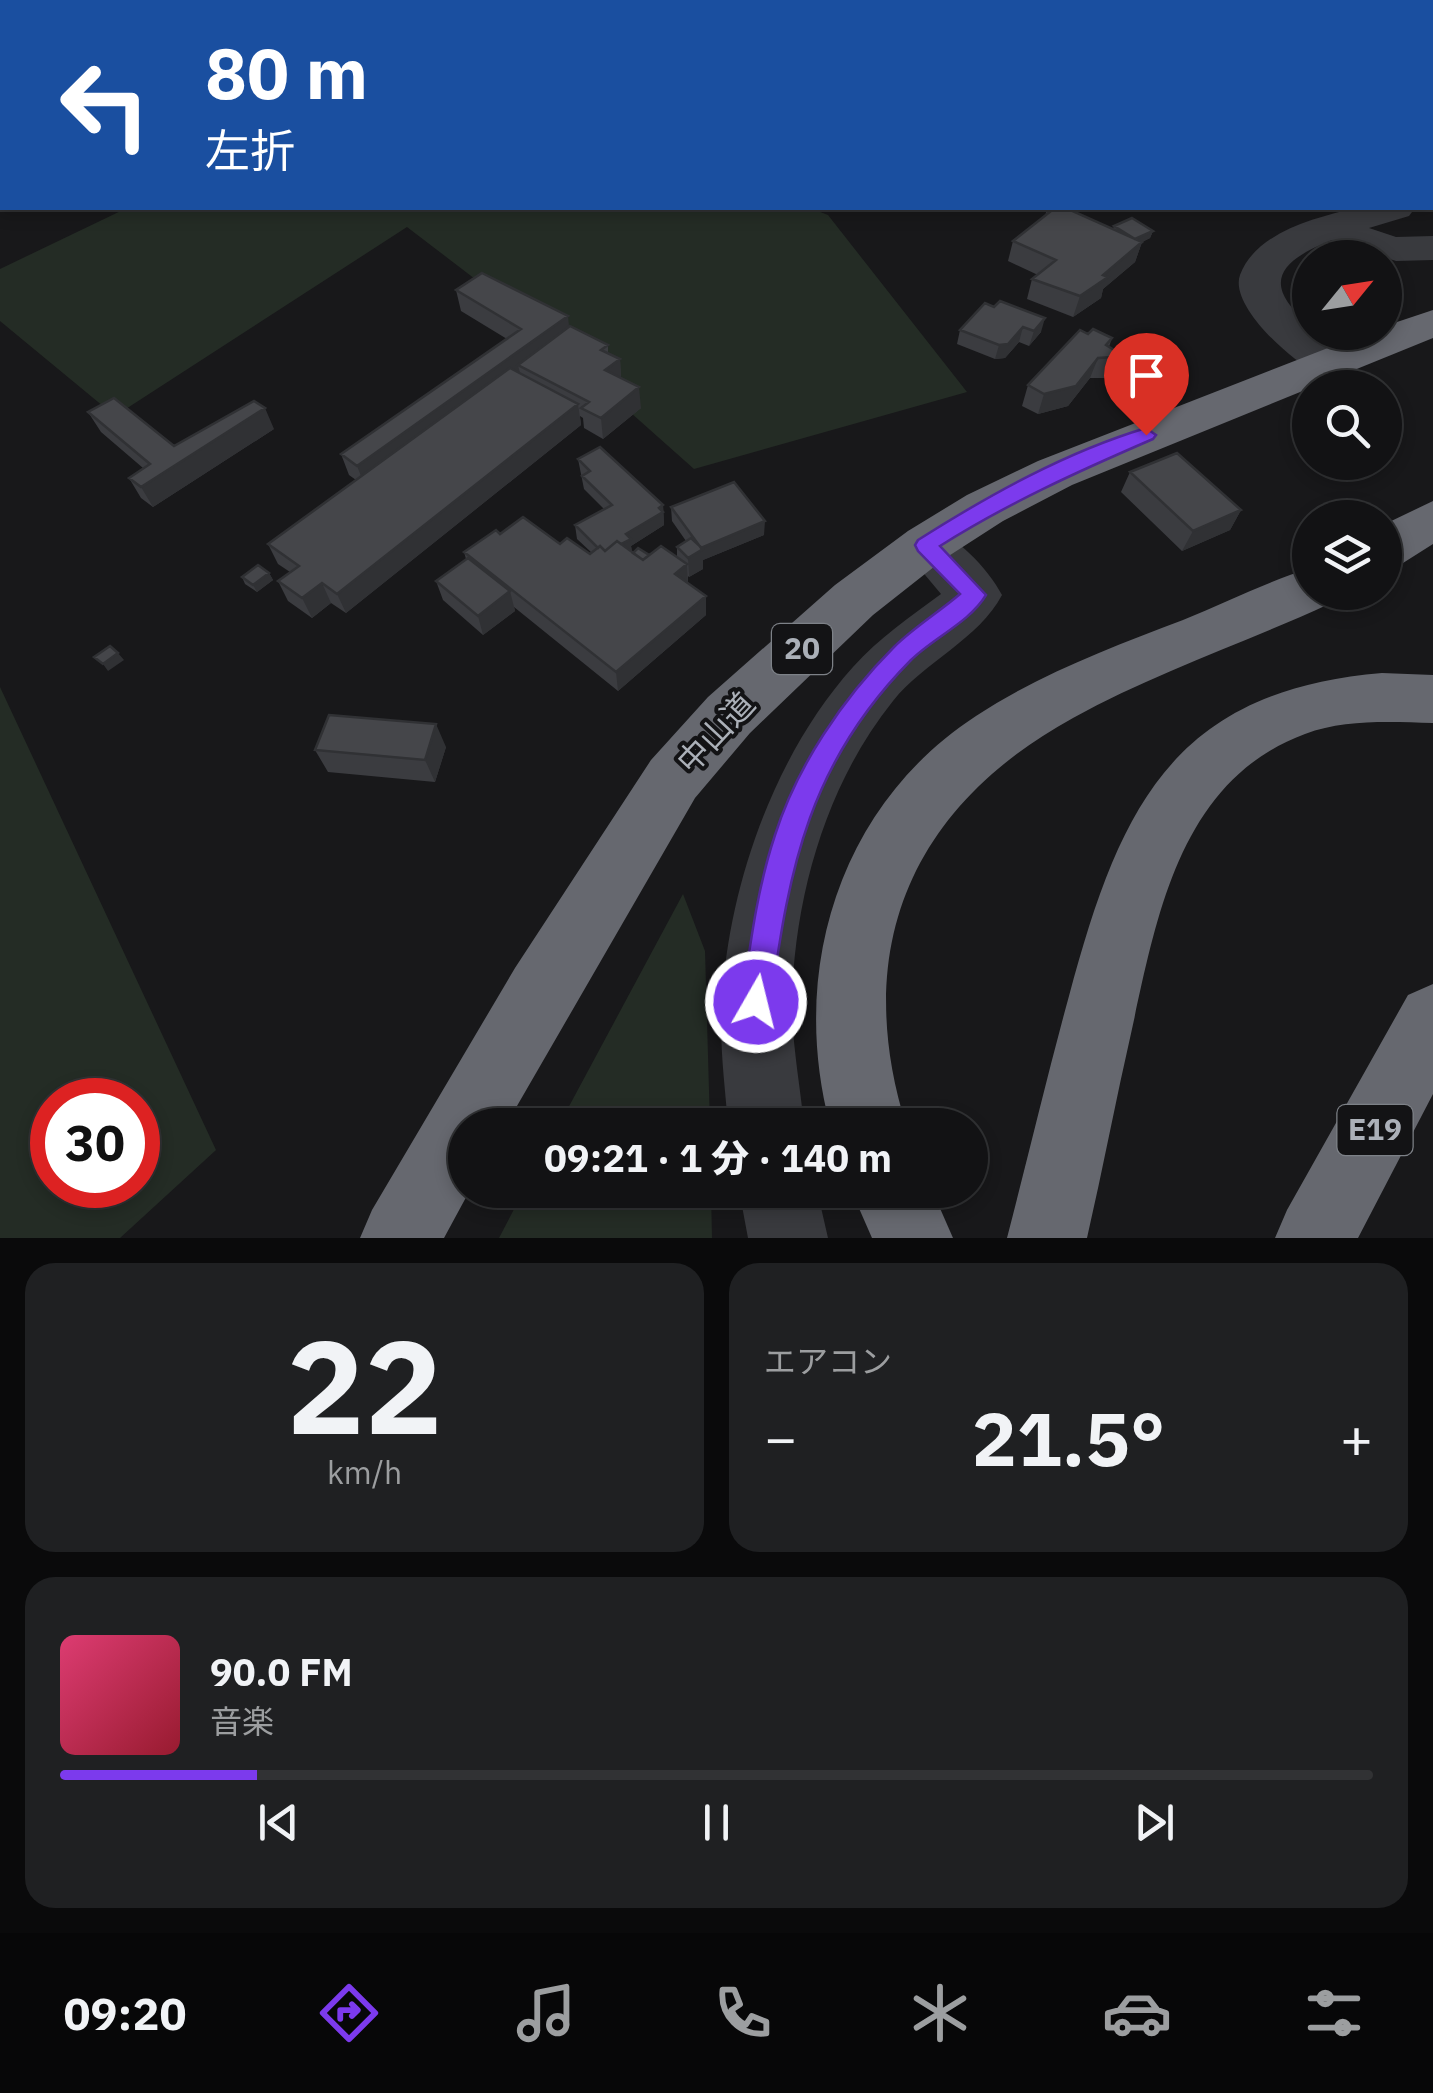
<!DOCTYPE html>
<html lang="ja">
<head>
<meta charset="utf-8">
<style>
  :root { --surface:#121214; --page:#1f2022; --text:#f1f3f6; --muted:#9c9ea0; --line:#313234; --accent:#7c3aed }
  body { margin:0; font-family:"IBM Plex Sans","Noto Sans JP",sans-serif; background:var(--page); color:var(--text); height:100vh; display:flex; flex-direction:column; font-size:38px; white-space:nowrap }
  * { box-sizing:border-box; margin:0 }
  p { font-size:32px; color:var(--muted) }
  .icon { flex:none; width:55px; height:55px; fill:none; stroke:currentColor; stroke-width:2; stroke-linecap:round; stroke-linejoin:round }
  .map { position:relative; height:1238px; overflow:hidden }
  .drawer { display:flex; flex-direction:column; gap:25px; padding:25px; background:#0a0a0b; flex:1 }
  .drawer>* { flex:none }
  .hud { position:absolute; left:0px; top:0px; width:1435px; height:210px; box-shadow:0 5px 15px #0003,0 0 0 2px var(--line); background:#1a4fa0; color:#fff; overflow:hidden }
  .needle { width:65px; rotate:60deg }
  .controls { position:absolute; left:1292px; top:240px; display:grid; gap:20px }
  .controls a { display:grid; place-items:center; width:110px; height:110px; border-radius:50%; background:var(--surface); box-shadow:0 5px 15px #0003,0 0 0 2px var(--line); font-size:50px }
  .speed { position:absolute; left:30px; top:1078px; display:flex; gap:20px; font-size:50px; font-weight:700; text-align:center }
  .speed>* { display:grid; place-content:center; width:130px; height:130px; border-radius:50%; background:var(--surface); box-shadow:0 5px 15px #0003,0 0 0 2px var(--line); line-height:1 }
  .speed .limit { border:15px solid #d22; background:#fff; color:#111 }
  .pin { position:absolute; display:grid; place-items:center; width:85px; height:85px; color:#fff; margin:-102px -42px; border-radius:50% 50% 50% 0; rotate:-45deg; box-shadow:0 0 10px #0007 }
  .pin .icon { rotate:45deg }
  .me { position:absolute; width:110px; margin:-55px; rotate:8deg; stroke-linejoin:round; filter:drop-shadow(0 0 8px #0008) }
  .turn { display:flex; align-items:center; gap:35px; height:210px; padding:0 40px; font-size:45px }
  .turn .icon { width:130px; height:130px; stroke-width:2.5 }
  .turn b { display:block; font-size:70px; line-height:85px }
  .big { font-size:75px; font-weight:800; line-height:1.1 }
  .drawer .widget { flex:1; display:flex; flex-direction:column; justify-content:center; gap:15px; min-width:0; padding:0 35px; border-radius:30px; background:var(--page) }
  .drawer .dial { align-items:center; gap:0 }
  .dial b { font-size:130px; line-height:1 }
  .song { display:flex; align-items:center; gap:30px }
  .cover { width:120px; height:120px; border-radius:15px; background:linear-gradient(135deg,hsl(340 70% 55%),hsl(350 70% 35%)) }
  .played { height:10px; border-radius:5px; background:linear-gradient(90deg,var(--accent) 15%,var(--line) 15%) }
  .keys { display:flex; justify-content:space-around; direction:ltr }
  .heat { display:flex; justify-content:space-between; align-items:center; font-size:55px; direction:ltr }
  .drawer .tiles { flex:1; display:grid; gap:25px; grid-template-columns:1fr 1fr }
  .widget:last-child { grid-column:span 2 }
  .trip { position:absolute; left:448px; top:1108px; width:540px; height:100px; border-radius:50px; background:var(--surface); box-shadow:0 5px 15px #0003,0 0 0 2px var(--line); font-weight:800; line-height:100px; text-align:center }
  .tab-bar { display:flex; height:160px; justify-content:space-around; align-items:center; background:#070708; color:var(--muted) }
  .tab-bar .icon { width:70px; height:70px }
  .tab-bar .selected { color:var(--accent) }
  .tab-bar b { font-size:45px; color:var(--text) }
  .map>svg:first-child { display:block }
</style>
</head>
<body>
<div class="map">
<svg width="1433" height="1238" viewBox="0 0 1433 1238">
  <rect width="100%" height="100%" fill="#18181a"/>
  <!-- green -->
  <path fill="#242c25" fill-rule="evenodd" d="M 113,0 L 630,0 L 107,2 Z
    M 801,0 L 1433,0 L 1433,98 L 1432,2 Z
    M 127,208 L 810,208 L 828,215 L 967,392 L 694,469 L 513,308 L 407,227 L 115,416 L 0,321 L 0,269 Z
    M 0,687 L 216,1150 L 120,1238 L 0,1238 ZM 138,1100 L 138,1185 L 52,1185 L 52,1100 Z
    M 683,894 L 705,951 L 710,1125 L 559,1125 Z
    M 524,1190 L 711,1190 L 712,1238 L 499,1238 Z"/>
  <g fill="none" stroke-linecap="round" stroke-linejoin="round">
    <!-- minor -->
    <path fill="#393a3e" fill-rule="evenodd" d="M 1432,184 L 1433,184 L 1433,206 L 1432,206 Z
      M 1355,208 L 1415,208 L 1409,216 L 1369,228 L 1396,237 L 1433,236 L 1433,260 L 1396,261 L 1332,240 C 1279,261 1260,284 1310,325 L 1310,332 L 1320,332 L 1352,362 L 1346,372 C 1335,375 1327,377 1316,372 C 1291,361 1229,305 1240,275 C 1256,232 1315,218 1355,208 Z
      M 926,526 C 956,535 987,567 1002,595 C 979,639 924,662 893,701 C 826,784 794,898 792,1003 C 792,1044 800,1084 804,1125 L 728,1125 C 725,1085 719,1044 722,1003 C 728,887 774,755 853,667 C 879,638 910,617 941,594 L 900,545 L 908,531 Z
      M 739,1190 L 817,1190 L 828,1238 L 748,1238 Z"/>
    <!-- highway -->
    <path fill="#66686f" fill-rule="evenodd" d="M 1433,310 L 1433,338 L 1072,485 L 1003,521 L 944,559 L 873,615 L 750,733 L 695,798 L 506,1125 L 465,1125 L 465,1190 L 470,1190 L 444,1238 L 360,1238 L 372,1210 L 515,968 L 651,760 L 708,697 L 835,585 L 908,531 L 967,495 L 1038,461 L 1369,332 L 1385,332 L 1385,326 Z
      M 1433,501 L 1433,544 L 1403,563 L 1385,568 L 1385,524 Z
      M 1310,568 L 1310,592 L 1335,592 L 1329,604 C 1245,643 1154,673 1073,718 C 911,807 851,948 906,1125 L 830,1125 C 789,971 839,805 976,716 C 1040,674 1112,647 1183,620 C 1225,603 1267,582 1310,568 Z
      M 1382,673 L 1433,675 L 1433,723 C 1390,722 1345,719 1305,734 C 1180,780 1157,916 1132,1029 C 1116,1099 1103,1168 1087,1238 L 1007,1238 C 1028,1157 1047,1076 1069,996 C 1119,810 1171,691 1382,673 Z
      M 1433,984 L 1433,1094 L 1358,1238 L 1275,1238 L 1287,1210 L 1408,995 Z
      M 851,1190 L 932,1190 L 953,1238 L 872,1238 Z"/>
  </g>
  <!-- wall -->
  <path fill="#3b3c40" d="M 1047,209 L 1113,229 L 1114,226 L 1153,231 L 1150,238 L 1142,242 L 1135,262 L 1103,289 L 1101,298 L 1073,317 L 1027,299 L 1032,279 L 1038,275 L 1008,261 L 1013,241 L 1045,216 Z
    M 456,290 L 569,327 L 608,345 L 608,354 L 620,359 L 621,378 L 641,408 L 603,439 L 584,428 L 583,418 L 580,416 L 581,425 L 346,613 L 331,603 L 312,618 L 288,601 L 278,581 L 290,572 L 278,564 L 268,544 L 356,480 L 349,475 L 341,454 L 507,339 L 461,311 Z
    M 985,303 L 1041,332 L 1029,346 L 1019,342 L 1005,358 L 995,359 L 957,344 L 960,330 Z
    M 1088,334 L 1112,338 L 1109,347 L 1113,357 L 1106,378 L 1090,378 L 1068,406 L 1038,414 L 1022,406 L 1028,385 Z
    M 88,412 L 174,446 L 274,429 L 153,507 L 141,498 L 129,478 L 143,468 L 101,432 Z
    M 578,459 L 663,505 L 664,525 L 631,546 L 632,552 L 649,555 L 677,557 L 677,547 L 686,541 L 672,521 L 671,507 L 764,535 L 703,560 L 703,569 L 689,577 L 688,576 L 688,583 L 706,596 L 706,615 L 618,691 L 514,607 L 515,611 L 483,635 L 443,600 L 436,581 L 466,559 L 464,552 L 500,534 L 560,544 L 590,554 L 592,553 L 577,539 L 575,525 L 604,509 L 584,489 Z
    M 1130,472 L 1241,510 L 1230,530 L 1182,551 L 1121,492 Z
    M 269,573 L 273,580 L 257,592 L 245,584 L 242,577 Z
    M 446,747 L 435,782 L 328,772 L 315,750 Z"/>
  <!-- shaded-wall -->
  <path fill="#303134" d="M 1153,231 L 1150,238 L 1142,242 L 1135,262 L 1103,289 L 1101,298 L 1073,317 L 1080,296 L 1103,275 L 1135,239 Z
    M 568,316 L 570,336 L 518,365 L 520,373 L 365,486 L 357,466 Z
    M 1045,318 L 1041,332 L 1029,346 L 1034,331 Z
    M 1023,327 L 1019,342 L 1005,358 L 995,359 L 999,345 Z
    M 1098,358 L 1090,378 L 1068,406 L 1038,414 L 1044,394 Z
    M 620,359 L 621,380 L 605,370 Z
    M 639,387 L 641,408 L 603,439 L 601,418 Z
    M 578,404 L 581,425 L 346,613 L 337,594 Z
    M 265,408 L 274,429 L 153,507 L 141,487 Z
    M 663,505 L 664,525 L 631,546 L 632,552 L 605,555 L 626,534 Z
    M 1241,510 L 1230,530 L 1182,551 L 1193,531 Z
    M 765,521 L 764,535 L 703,560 L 703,569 L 689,577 L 688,558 L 701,548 Z
    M 687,564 L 688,584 L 675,574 Z
    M 269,573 L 273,580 L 257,592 L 253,585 Z
    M 322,583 L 331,603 L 312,618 L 302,598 Z
    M 510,591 L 515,611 L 483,635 L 478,616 Z
    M 706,596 L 706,615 L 618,691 L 616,672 Z
    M 118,653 L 124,660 L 108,671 L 103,664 Z
    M 436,724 L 446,747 L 435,782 L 425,760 Z"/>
  <!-- building -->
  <path fill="#45464a" stroke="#303134" stroke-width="2.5" d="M 1050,208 L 1066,208 L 1142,242 L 1103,275 L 1108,277 L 1080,296 L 1032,279 L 1056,260 L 1013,241 L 1051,211 L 1047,209 Z
    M 1132,218 L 1153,231 L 1135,239 L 1114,226 Z
    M 482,273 L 568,316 L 357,466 L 341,454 L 521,329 L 456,290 Z
    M 1000,301 L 1045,318 L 1034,331 L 1023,327 L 1008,344 L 999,345 L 960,330 L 985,303 L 994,307 Z
    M 570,326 L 608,345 L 601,350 L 620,359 L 605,370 L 639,387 L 601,418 L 581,408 L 589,402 L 518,365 Z
    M 1093,329 L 1112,338 L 1106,345 L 1114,350 L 1113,357 L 1098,358 L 1076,386 L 1044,394 L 1028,385 L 1080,330 L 1088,334 Z
    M 510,368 L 578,404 L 337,594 L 322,583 L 302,598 L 278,581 L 299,566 L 268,544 Z
    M 114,398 L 174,446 L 254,401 L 265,408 L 141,487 L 129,478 L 150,464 L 88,412 Z
    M 600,447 L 663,505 L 659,508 L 663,512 L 626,534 L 631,539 L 621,544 L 617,541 L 605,551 L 600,546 L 598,548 L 575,525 L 612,505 L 582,476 L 590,471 L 578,459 Z
    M 1177,453 L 1241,510 L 1193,531 L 1130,472 Z
    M 734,482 L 765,521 L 701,548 L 671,507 Z
    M 523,517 L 560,544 L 567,538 L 590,554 L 600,546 L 605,551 L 617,541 L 643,560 L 661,546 L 687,564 L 675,574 L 706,596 L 616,672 L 464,552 L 496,530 L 500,534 Z
    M 691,538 L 703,549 L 688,558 L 677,547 Z
    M 638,548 L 649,555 L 643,560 L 633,553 Z
    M 468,558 L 510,591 L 478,616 L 436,581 Z
    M 258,565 L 269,573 L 253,585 L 242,577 Z
    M 110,646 L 118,653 L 103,664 L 94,657 Z
    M 329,715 L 436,724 L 425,760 L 315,750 Z"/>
  <!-- route -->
  <path fill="#7c3aed" stroke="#51269a" stroke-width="2.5" d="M 1146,428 L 1156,435 L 1153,439 C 1079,471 1008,503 940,546 L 986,595 C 970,622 933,638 911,660 C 810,762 789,866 771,1002 L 767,1012 L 756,1016 L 746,1012 L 742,1002 C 750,946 757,889 775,835 C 797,766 843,698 894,647 C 913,628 939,612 960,594 L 918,551 L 915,545 L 918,540 C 989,495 1066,452 1146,428 Z"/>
  <g text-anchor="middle" stroke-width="8" stroke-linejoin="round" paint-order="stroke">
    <!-- shield labels -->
    <g fill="#131315" stroke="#7d8187" stroke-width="2.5">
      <rect x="772" y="624" width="60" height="50" rx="8"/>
      <rect x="1337.5" y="1105" width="75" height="50" rx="8"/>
    </g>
    <g font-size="30" font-weight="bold" fill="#abb0b8">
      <text x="802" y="659">20</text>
      <text x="1375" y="1140">E19</text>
    </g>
    <!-- street labels -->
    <g font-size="32" fill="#abb0b8" stroke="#131315">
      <text transform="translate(716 733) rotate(-47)" y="11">中山道</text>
    </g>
  </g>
</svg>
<div class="controls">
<a><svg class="needle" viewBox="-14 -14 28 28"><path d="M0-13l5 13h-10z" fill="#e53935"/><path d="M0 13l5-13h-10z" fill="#9c9ea0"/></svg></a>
<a><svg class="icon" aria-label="search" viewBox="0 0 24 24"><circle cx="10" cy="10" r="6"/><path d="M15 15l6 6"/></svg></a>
<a><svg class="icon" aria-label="layers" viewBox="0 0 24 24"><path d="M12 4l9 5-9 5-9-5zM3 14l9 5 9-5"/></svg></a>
</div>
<div class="speed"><div class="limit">30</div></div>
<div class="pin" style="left:1146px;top:435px;background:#d93025"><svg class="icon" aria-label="arrive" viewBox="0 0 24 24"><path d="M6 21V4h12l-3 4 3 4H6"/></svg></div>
<svg class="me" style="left:756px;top:1002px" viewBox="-20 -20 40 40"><circle r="17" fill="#7c3aed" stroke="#fff" stroke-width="3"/><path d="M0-11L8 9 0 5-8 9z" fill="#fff"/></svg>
<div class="trip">09:21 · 1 分 · 140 m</div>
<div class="hud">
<div class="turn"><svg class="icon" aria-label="left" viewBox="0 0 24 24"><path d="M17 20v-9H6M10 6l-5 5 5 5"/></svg><div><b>80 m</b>左折</div></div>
</div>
</div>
<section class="drawer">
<div class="tiles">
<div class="widget dial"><b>22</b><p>km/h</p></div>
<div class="widget"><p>エアコン</p>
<div class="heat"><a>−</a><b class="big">21.5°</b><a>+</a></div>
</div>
<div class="widget">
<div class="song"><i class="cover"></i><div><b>90.0 FM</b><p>音楽</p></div></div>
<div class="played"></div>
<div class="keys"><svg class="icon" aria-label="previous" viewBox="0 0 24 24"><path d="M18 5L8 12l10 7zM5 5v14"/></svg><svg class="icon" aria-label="pause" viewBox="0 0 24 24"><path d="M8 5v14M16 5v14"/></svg><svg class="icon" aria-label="next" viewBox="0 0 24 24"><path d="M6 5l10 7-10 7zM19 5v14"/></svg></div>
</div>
</div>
</section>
<nav class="tab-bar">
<b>09:20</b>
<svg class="icon selected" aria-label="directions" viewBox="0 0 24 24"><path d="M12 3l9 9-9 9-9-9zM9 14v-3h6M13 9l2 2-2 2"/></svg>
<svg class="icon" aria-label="music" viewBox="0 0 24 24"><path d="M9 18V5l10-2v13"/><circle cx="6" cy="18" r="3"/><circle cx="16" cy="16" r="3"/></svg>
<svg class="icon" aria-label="phone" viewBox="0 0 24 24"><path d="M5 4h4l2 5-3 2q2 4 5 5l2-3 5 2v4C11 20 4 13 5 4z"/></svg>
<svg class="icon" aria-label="climate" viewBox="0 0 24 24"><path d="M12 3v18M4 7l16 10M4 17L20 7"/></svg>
<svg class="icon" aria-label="car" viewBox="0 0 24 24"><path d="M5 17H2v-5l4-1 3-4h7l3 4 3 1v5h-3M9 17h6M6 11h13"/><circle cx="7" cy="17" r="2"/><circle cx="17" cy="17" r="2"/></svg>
<svg class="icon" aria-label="filters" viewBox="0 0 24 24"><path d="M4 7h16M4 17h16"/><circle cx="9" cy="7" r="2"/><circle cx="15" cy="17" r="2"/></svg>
</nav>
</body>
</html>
